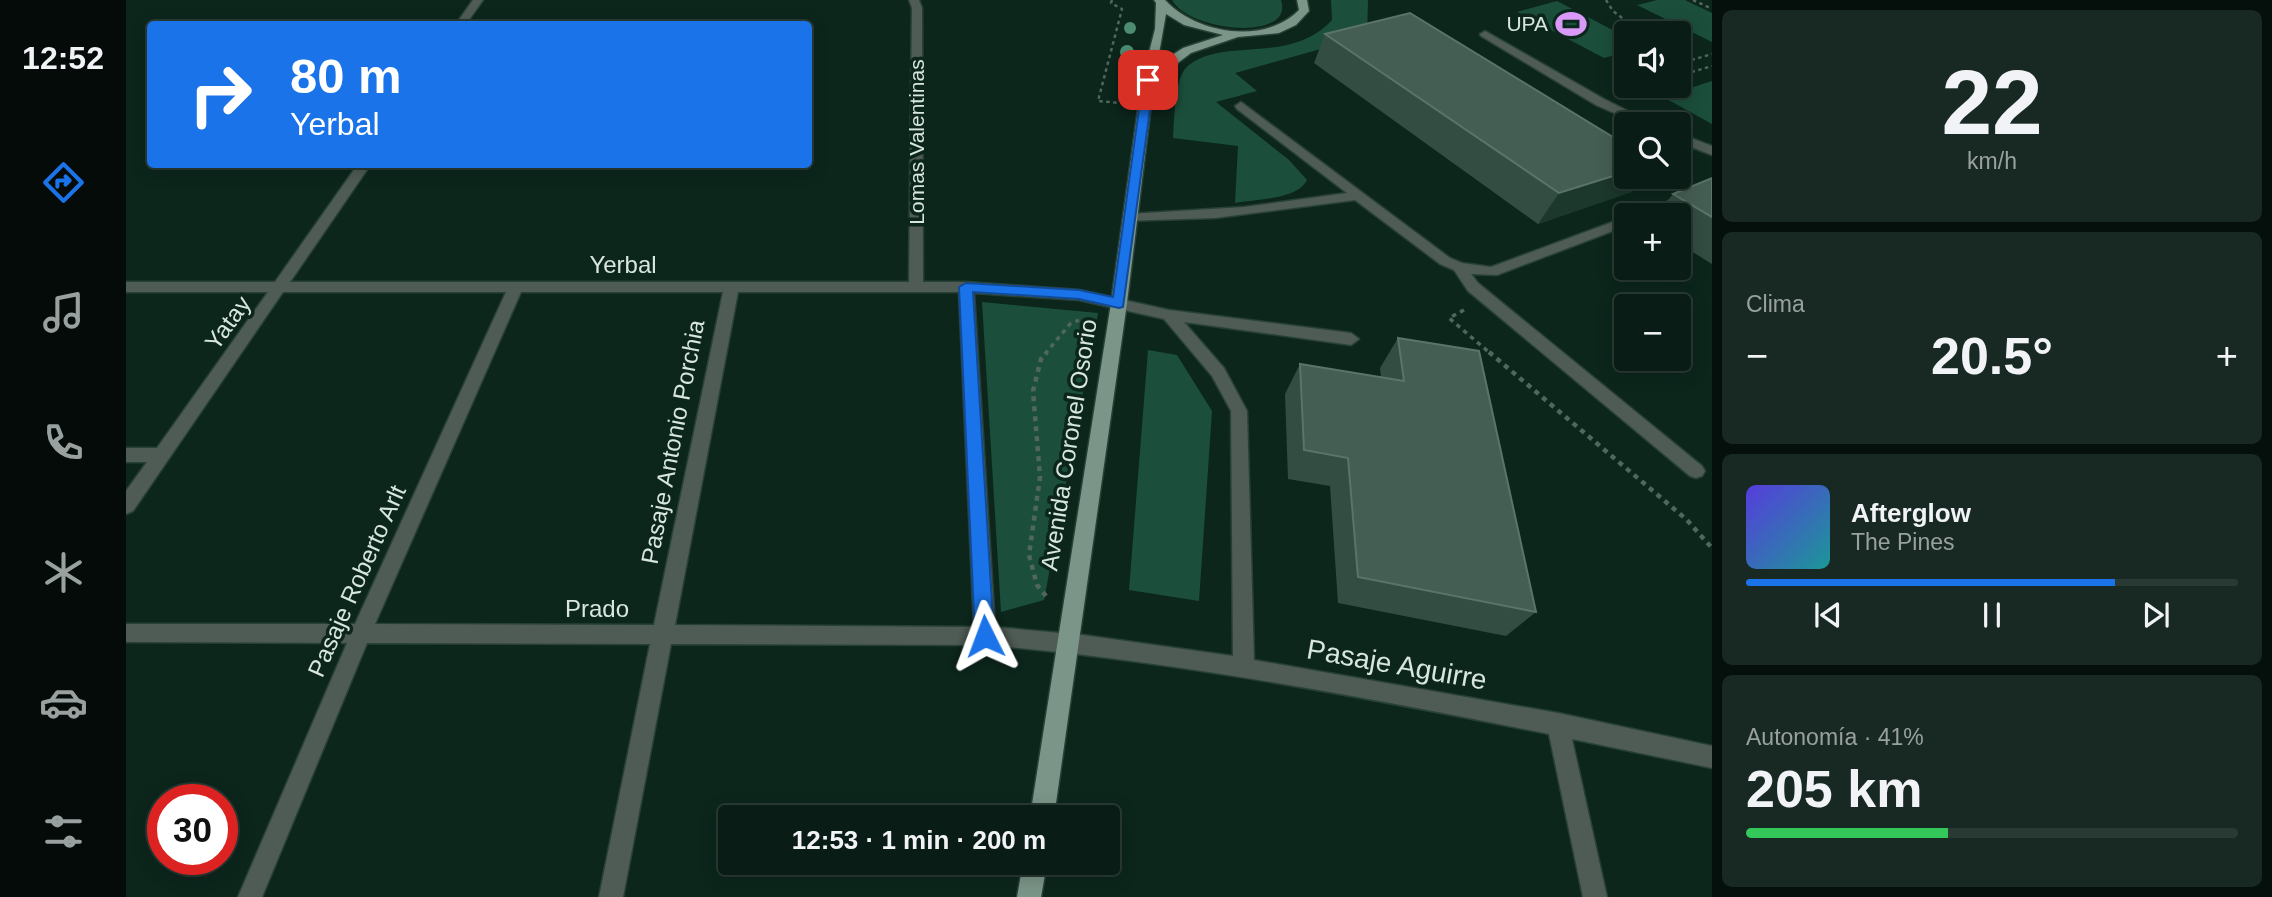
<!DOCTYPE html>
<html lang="es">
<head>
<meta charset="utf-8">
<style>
  :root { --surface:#091c15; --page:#172922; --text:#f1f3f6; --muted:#99a1a0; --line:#293a34; --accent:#1a73e8 }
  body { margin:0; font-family:Arial,sans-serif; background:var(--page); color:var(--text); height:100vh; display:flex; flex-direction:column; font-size:26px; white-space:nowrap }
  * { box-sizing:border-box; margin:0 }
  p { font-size:23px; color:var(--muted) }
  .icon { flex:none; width:38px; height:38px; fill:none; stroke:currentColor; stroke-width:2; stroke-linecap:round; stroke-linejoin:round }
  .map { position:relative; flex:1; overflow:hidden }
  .drawer { display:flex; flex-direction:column; gap:10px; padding:10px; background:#050f0c; width:560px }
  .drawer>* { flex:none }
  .guide { position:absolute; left:21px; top:21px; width:665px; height:147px; border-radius:7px; box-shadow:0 4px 18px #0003,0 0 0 2px var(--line); background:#1a73e8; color:#fff; overflow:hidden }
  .buttons { position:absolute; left:1488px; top:21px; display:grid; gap:14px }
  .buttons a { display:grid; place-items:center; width:77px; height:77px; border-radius:7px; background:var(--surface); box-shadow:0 4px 18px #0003,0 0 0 2px var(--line); font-size:35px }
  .speed { position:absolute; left:21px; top:784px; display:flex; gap:14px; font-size:35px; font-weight:700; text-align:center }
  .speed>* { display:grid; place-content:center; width:91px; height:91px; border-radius:50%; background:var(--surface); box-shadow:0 4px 18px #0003,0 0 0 2px var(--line); line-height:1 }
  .speed .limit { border:10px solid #d22; background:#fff; color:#111 }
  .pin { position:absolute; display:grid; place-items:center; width:60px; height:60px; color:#fff; margin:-30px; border-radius:14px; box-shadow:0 4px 10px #0006 }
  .me { position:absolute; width:77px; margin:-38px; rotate:357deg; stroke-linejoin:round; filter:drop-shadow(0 0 5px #0008) }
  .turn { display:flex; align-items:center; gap:24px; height:147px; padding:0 28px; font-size:32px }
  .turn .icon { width:91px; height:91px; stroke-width:2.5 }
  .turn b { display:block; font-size:49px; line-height:60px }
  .big { font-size:52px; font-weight:700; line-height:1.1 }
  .drawer .widget { flex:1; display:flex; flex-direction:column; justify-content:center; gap:10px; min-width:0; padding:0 24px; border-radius:10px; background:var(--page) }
  .drawer .dial { align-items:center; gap:0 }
  .dial b { font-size:91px; line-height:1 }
  .song { display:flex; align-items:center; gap:21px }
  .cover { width:84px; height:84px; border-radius:10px; background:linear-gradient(135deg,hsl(250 70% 55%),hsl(180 70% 35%)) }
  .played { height:7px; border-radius:4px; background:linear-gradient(90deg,var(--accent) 75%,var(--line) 75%) }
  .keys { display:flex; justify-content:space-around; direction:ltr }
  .heat { display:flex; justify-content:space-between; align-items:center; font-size:38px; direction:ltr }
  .charge { height:10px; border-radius:5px; background:linear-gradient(90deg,#34c759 41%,var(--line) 0) }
  .trip { position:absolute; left:592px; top:805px; width:402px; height:70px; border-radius:7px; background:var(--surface); box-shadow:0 4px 18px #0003,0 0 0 2px var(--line); font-weight:700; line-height:70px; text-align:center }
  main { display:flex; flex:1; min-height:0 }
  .menu { display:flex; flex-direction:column; width:126px; justify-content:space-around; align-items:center; background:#040b08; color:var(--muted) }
  .menu .icon { width:49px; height:49px }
  .menu .on { color:var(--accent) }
  .menu b { font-size:32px; color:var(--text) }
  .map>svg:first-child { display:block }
</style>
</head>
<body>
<main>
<nav class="menu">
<b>12:52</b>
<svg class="icon on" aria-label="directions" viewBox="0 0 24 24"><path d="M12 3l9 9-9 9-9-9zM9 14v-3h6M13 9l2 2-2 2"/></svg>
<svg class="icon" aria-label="music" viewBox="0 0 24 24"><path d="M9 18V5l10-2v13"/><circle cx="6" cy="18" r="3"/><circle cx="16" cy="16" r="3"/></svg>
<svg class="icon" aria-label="phone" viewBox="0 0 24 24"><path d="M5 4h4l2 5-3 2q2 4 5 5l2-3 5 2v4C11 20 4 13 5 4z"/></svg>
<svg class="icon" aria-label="climate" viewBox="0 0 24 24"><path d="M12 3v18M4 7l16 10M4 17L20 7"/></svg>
<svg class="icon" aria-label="car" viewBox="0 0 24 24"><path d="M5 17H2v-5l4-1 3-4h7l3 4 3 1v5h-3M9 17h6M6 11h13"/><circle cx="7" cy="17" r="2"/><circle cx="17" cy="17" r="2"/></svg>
<svg class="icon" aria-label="filters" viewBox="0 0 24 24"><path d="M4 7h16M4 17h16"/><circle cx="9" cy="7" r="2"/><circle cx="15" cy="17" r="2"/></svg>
</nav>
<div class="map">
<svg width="1586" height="897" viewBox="0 0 1586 897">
  <rect width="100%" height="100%" fill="#0c261c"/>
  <!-- green -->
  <path fill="#1b4f3b" d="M 1046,0 L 1155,0 C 1169,42 1063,32 1046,0 Z
    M 1205,0 L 1242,0 L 1241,36 L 1109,73 L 1131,91 L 1090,102 L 1163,160 L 1181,180 C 1171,200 1129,199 1109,203 L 1112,146 L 1047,138 C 1048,122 1049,80 1059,69 C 1091,35 1163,67 1206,20 Z
    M 1531,0 L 1559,0 L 1586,13 L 1586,42 L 1511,5 Z
    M 1431,1 L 1500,37 L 1500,52 L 1478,58 L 1391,12 Z
    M 1586,81 L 1586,124 L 1537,97 Z
    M 856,302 L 972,313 L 918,600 L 875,612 Z
    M 1022,350 L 1051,355 L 1086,411 L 1073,601 L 1003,590 Z"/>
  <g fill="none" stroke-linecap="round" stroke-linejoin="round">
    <!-- minor casing -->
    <g stroke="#284137" stroke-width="3">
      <path id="minor" d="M 347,0 L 357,0 L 340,24 L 330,24 Z
        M 783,0 L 793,0 L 796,8 L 797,282 L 840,282 L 953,290 L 1043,310 L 1225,333 L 1233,339 L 1225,345 L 1058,322 L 1098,368 L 1121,411 L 1128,660 L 1432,713 L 1586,746 L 1586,768 L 1446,739 L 1481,897 L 1457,897 L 1423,734 C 1237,697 1049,661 859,645 L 545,644 L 497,897 L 473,897 L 524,644 L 241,643 L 136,897 L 112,897 L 221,643 L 0,642 L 0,624 L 229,624 L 380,292 L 157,292 L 7,511 L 0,514 L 0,491 L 21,462 L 0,462 L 0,448 L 31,448 L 142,292 L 0,292 L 0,282 L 149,282 L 232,164 L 245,164 L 164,282 L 783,282 L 786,8 ZM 395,292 L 597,292 L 528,625 L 249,624 ZM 612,292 L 833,292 L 848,627 L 549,625 ZM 848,293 L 953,300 L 1038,319 L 1086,376 L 1105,411 L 1107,656 L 957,635 L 869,627 Z
        M 1359,31 L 1478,99 L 1528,124 L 1513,124 L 1470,105 L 1355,36 L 1354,34 Z
        M 1115,102 L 1324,258 L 1336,263 L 1365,267 L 1500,217 L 1500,226 L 1371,275 L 1345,274 L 1352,283 L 1576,466 L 1579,471 L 1576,476 L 1570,478 L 1564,476 L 1342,291 L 1328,270 L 1314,264 L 1229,200 L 1089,218 L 998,221 L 998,215 L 1003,214 L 1118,207 L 1221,193 L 1111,109 L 1109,106 Z
        M 1552,133 L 1586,146 L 1586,155 L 1552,142 Z
        M 1586,184 L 1586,193 L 1527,215 L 1508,215 Z"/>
    </g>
    <!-- major casing -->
    <g stroke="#284137" stroke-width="3">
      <path id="major" d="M 1028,0 L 1039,0 C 1071,34 1138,45 1173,10 L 1171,0 L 1181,0 L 1183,11 L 1170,25 L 1153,33 L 1112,37 L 1065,53 L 1028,81 L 1001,303 L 928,817 L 904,817 L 985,303 L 1016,80 L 1029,29 L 1030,3 ZM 1040,14 L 1058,25 L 1097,35 L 1057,48 L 1031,65 Z
        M 897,863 L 921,863 L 915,897 L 891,897 Z"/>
    </g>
    <!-- path-far2 -->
    <path stroke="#50675d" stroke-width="2.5" stroke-dasharray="3.5 3.5" stroke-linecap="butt" d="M 986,0 L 985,3 L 996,9 L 972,101 L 994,103
      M 1480,0 L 1487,11 L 1516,33
      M 1567,0 L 1586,9
      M 1552,64 L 1586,54
      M 1552,76 L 1586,66
      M 1486,81 L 1500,76
      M 1504,90 L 1520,86"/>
    <!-- path-far1 -->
    <path stroke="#50675d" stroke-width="3.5" stroke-dasharray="4.5 4.5" stroke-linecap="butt" d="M 1338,310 L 1323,318 L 1365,354
      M 919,354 L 944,324 L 953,320"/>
    <!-- path -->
    <path stroke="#50675d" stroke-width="4.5" stroke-dasharray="5 5" stroke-linecap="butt" d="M 1363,352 L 1560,519 L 1586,548
      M 920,596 L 911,585 L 903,555 L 914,477 L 907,391 L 915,359 L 921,352"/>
    <!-- minor -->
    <use href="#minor" fill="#4f5b55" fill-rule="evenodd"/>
    <!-- major -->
    <use href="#major" fill="#7c9589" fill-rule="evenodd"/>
  </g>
  <!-- trees -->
  <g fill="#4d8c71">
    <circle cx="1004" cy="28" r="6"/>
    <circle cx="1001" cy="52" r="7"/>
  </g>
  <!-- wall -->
  <path fill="#334d42" d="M 1199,34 L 1500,177 L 1517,177 L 1505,192 L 1412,224 L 1188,63 Z
    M 1586,178 L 1586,264 L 1552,243 L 1552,215 L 1530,215 L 1547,194 Z
    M 1272,338 L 1410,612 L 1380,636 L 1212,603 L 1204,486 L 1162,479 L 1159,394 L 1174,364 L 1255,377 L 1254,368 Z"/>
  <!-- shaded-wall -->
  <path fill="#1c372c" d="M 1500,172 L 1500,177 L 1517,177 L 1505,192 L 1412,224 L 1433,193 Z"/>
  <!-- building -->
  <path fill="#455e53" stroke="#5c7368" stroke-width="2" d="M 1284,13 L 1500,145 L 1500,172 L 1433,193 L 1199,34 Z
    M 1586,178 L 1586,217 L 1547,194 Z
    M 1272,338 L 1353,351 L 1410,612 L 1232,577 L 1222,458 L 1178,450 L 1174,364 L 1278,381 Z"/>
  <!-- route -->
  <path fill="#1a73e8" stroke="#114b97" stroke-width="2" d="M 1022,77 L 1028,80 L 997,307 L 993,308 L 953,299 L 847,292 L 868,636 L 865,642 L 859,644 L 852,642 L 849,636 L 833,287 L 840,283 L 953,290 L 987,297 L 1017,80 Z"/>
  <!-- icons -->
  <defs>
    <g id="stadium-bare" transform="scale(2.415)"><path d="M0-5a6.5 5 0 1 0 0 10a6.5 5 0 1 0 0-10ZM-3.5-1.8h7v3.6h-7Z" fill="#d99af7" stroke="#0c261c" stroke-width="2.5" paint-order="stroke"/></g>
  </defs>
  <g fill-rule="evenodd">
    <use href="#stadium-bare" x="1445" y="24"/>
  </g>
  <g text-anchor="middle" stroke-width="7" stroke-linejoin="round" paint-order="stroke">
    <!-- far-poi labels -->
    <g font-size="21" fill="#d7e6de" stroke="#0c261c" text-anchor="end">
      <text x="1422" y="31">UPA</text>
    </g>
    <!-- far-street labels -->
    <g font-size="21" fill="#d7e6de" stroke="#0c261c">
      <text transform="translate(791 142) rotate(-90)" y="7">Lomas Valentinas</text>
    </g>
    <!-- street labels -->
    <g font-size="24" fill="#d7e6de" stroke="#0c261c">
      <text x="497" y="273">Yerbal</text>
      <text transform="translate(102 323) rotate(-54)" y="8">Yatay</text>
      <text transform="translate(547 442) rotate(-79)" y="8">Pasaje Antonio Porchia</text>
      <text transform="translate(943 445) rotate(-81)" y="8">Avenida Coronel Osorio</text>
      <text transform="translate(231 581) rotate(-66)" y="8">Pasaje Roberto Arlt</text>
      <text x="471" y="617">Prado</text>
    </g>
    <!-- near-street labels -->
    <g font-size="28" fill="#d7e6de" stroke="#0c261c">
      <text transform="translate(1271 664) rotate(10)" y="10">Pasaje Aguirre</text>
    </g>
  </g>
</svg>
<div class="buttons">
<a><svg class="icon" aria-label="sound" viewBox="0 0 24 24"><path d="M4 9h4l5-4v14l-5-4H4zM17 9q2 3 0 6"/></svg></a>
<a><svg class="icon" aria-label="search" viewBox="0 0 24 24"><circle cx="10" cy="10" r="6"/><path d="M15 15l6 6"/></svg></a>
<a>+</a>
<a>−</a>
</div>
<div class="speed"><div class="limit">30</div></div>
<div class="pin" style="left:1022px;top:80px;background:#d93025"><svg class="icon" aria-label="arrive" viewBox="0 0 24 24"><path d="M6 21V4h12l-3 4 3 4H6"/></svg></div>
<svg class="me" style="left:859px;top:636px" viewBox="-20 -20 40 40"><path d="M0-17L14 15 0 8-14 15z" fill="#1a73e8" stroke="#fff" stroke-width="4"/></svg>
<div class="trip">12:53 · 1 min · 200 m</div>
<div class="guide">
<div class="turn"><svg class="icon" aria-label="right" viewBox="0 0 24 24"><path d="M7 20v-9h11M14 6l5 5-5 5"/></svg><div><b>80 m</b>Yerbal</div></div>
</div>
</div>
<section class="drawer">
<div class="widget dial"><b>22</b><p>km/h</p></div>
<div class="widget"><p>Clima</p>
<div class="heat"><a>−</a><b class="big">20.5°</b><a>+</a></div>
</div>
<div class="widget">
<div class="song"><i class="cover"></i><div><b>Afterglow</b><p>The Pines</p></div></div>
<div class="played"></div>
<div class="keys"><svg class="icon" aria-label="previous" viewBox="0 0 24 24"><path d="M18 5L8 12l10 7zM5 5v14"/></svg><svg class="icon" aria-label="pause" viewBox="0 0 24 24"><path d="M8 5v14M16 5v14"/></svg><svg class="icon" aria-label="next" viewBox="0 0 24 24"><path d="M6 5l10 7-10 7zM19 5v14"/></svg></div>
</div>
<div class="widget"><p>Autonomía · 41%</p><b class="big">205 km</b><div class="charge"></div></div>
</section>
</main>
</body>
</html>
